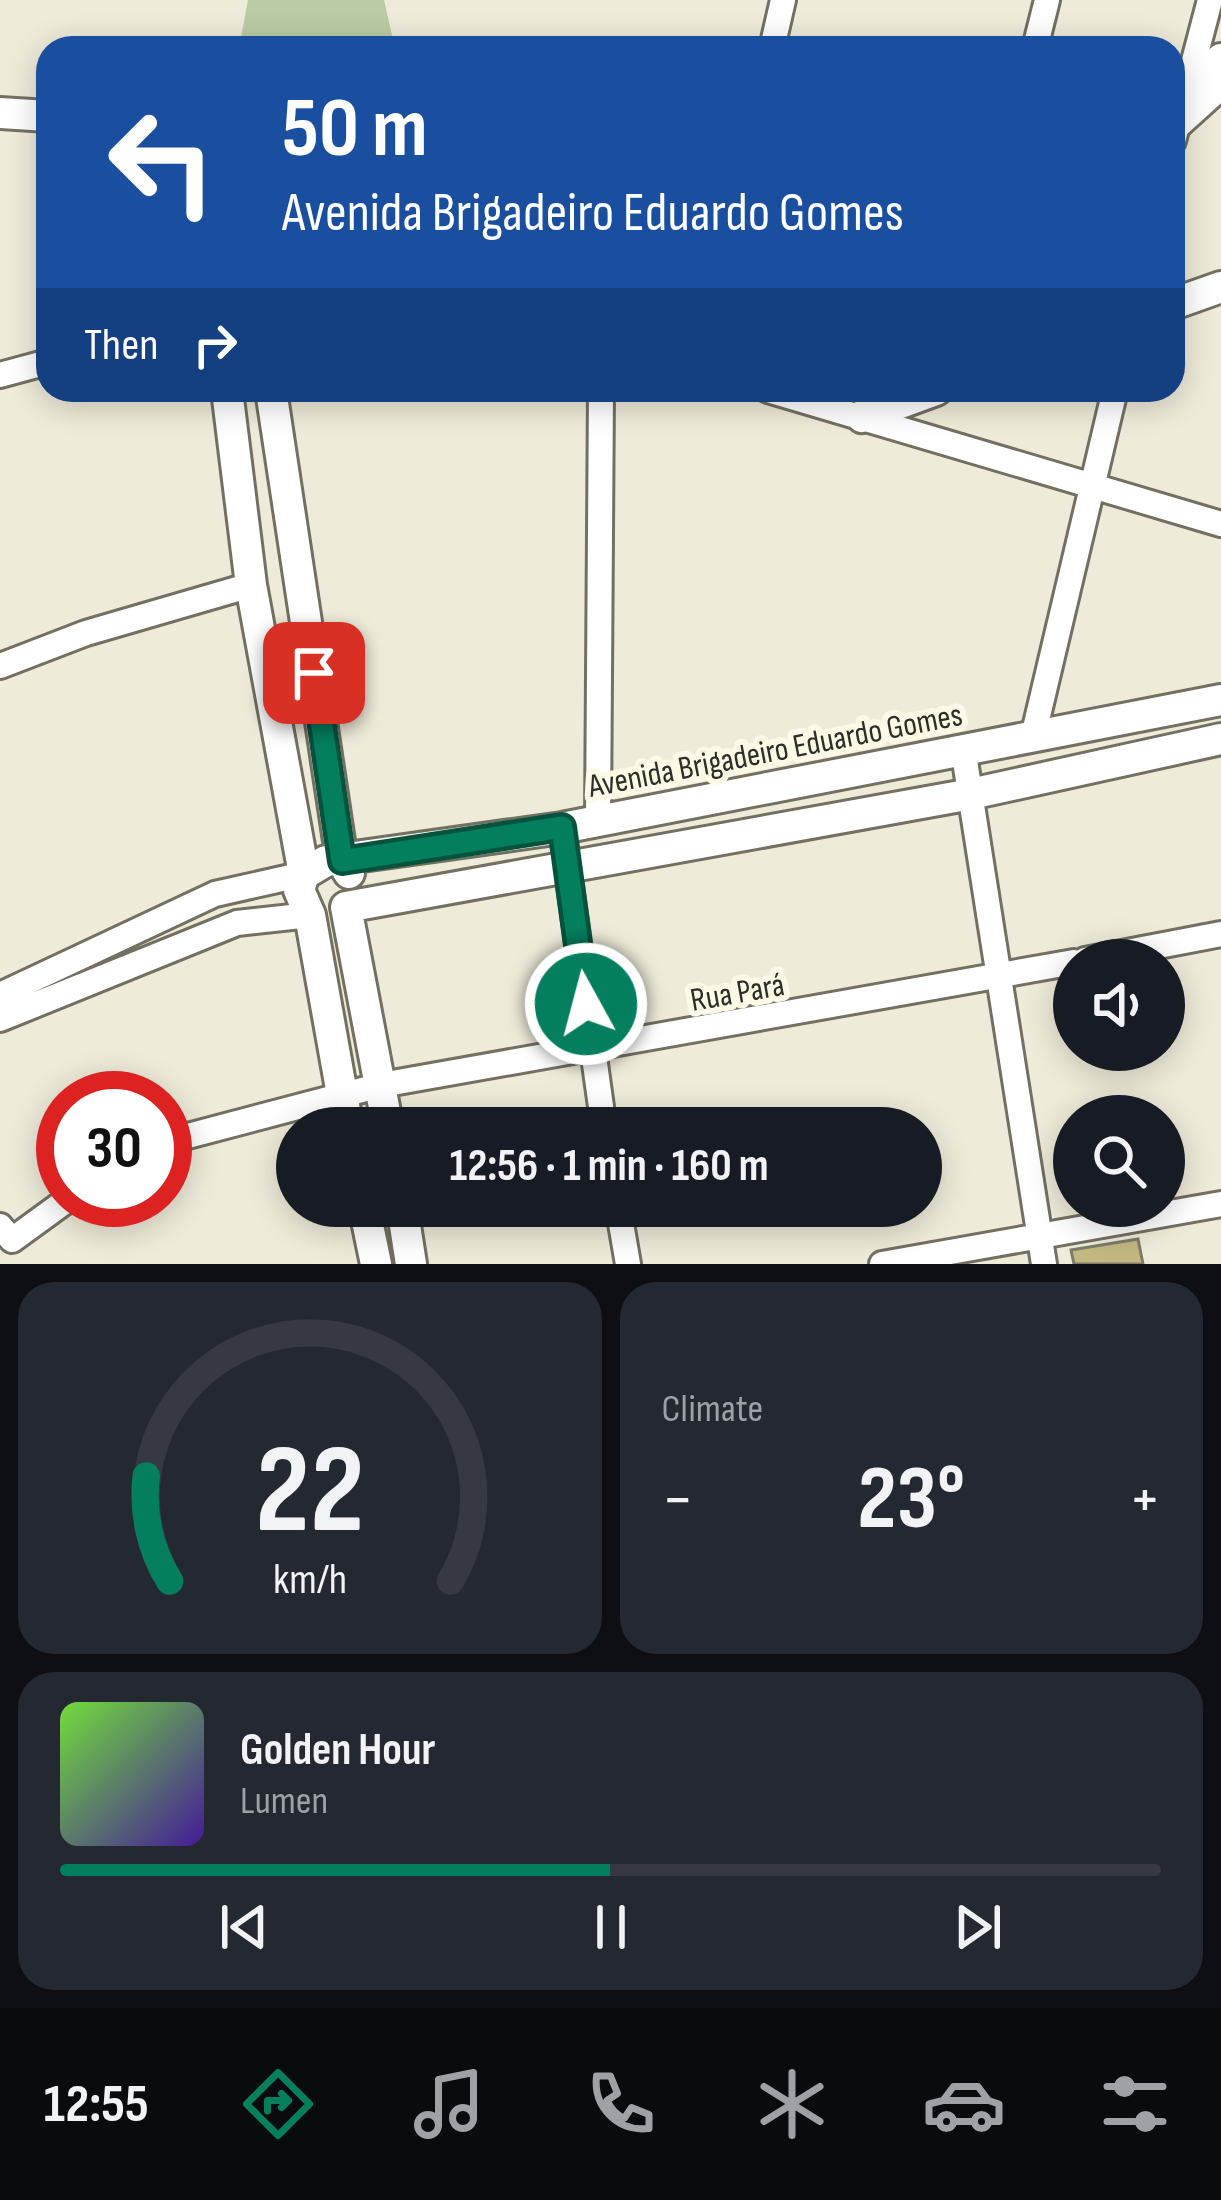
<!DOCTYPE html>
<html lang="en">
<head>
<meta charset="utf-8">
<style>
  :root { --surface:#171b24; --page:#242831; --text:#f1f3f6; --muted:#9ea1a6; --line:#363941; --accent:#047f5e }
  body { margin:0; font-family:"Sofia Sans Condensed",sans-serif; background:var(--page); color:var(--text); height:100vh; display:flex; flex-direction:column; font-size:45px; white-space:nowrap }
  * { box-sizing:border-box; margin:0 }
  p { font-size:39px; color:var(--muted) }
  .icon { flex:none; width:66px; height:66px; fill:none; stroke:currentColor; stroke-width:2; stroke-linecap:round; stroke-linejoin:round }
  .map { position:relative; height:1264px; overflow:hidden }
  .sheet { display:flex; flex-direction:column; gap:18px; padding:18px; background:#0d0f14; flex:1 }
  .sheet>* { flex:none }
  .hud { position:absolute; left:36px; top:36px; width:1149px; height:366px; border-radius:36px; box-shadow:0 6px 30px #0003; background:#1a4fa0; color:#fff; overflow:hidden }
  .buttons { position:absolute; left:1053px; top:939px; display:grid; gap:24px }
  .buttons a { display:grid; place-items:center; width:132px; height:132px; border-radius:50%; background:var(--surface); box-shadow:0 6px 30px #0003; font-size:60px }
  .speed { position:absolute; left:36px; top:1071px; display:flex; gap:24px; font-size:60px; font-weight:700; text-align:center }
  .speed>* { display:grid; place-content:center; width:156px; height:156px; border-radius:50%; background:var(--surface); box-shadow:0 6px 30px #0003; line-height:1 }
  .speed .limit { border:18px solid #d22; background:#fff; color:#111 }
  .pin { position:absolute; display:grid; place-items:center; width:102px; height:102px; color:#fff; margin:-51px; border-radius:24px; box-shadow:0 6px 18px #0006 }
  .me { position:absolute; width:132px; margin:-66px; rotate:353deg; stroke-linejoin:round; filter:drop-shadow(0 0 9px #0008) }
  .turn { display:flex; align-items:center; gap:42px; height:252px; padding:0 48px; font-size:54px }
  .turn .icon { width:156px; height:156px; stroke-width:2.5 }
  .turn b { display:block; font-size:84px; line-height:102px }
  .then { display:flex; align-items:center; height:114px; padding:0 48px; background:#0003; gap:24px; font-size:45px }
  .big { font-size:90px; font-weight:700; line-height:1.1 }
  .sheet .tile { flex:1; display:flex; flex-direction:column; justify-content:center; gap:18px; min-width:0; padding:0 42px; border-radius:36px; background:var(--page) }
  .sheet .dial { align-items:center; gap:0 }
  .dial svg { height:312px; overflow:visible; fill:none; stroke:var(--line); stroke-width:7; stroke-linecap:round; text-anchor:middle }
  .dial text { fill:var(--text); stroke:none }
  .song { display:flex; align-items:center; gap:36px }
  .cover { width:144px; height:144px; border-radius:18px; background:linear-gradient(135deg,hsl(100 70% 55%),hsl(260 70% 35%)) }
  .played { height:12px; border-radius:6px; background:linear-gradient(90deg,var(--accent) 50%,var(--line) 50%) }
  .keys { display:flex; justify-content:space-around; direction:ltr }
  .heat { display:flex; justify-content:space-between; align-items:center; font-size:66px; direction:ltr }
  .sheet .tiles { flex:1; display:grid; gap:18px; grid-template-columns:1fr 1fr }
  .tile:last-child { grid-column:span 2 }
  .trip { position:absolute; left:276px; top:1107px; width:666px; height:120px; border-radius:60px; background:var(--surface); box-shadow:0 6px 30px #0003; font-weight:700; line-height:120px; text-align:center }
  .tabs { display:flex; height:192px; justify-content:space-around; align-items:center; background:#090b0e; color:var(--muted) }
  .tabs .icon { width:84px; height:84px }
  .tabs .on { color:var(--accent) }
  .tabs b { font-size:54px; color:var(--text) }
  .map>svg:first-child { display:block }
</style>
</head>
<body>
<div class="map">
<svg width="1221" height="1264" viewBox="0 0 1221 1264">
  <rect width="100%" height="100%" fill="#efebda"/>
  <!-- green -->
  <path fill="#bacca5" d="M 248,0 L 384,0 L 393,39 L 377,48 L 239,48 Z"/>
  <!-- building -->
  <path fill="#c3b87f" stroke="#7d7b6b" stroke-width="3" d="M 1138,1239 L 1143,1264 L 1074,1264 L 1071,1250 Z"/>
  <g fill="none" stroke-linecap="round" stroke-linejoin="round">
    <!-- minor casing -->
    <g stroke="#737061" stroke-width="30">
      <path id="minor" d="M 772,48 L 783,0
        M 1035,48 L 1047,0
        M 1179,125 L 1221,87
        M 1173,141 L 1210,0
        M 0,375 L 48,362
        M 768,390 L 1221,524
        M 0,666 L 86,633 L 251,585
        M 1033,737 L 1115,390
        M 963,748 L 1044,1264
        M 598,820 L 601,390
        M 562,828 L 604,1128
        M 1085,960 L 1221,934
        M 0,995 L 215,894 L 304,874
        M 0,1019 L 237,923 L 310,915
        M 165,1142 L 381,1085 L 1074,962
        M 618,1206 L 628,1264
        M 0,1226 L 12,1240 L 67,1200
        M 882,1264 L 1221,1204"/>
    </g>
    <!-- tertiary casing -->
    <g stroke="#737061" stroke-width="36">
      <path id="tertiary" d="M 1173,106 L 1221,59
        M 0,113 L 48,116
        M 1173,304 L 1221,287
        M 227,390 L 251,585 L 304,874 L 299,890 L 310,915 L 348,1128
        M 271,390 L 342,861 L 349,873
        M 888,390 L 862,417 L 936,390
        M 304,874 L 326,861 L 562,828 L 1221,700
        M 388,1128 L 346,907 L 966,795 L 1221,739
        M 364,1206 L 376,1264
        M 402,1206 L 411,1264"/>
    </g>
    <!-- minor -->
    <use href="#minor" stroke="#fff" stroke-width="24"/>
    <!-- tertiary -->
    <use href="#tertiary" stroke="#fff" stroke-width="30"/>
  </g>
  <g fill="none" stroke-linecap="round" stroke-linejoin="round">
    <!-- route casing -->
    <g stroke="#03533d" stroke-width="30">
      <path id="route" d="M 314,673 L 342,861 L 562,827 L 586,1004"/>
    </g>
    <!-- route -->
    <use href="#route" stroke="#047f5e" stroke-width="21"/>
  </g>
  <g text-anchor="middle" stroke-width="12" stroke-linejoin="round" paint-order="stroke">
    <!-- street labels -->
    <g font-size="33" fill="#2e2d26" stroke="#fcf9e7">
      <text transform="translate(775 749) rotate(-11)" y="12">Avenida Brigadeiro Eduardo Gomes</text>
      <text transform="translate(737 991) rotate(-10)" y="12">Rua Pará</text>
    </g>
  </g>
</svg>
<div class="buttons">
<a><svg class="icon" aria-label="sound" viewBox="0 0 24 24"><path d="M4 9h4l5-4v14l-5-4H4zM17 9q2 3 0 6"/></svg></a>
<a><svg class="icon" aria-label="search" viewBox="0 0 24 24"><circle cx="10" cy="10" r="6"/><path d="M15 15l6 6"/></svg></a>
</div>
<div class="speed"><div class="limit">30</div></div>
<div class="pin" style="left:314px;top:673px;background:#d93025"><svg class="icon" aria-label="arrive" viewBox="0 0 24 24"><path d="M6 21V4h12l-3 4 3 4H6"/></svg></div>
<svg class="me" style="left:586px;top:1004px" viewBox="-20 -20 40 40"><circle r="17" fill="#047f5e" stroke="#fff" stroke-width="3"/><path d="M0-11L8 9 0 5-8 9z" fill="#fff"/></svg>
<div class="trip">12:56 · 1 min · 160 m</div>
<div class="hud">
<div class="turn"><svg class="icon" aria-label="left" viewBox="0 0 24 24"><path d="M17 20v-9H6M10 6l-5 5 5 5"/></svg><div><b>50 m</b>Avenida Brigadeiro Eduardo Gomes</div></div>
<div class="then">Then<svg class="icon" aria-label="right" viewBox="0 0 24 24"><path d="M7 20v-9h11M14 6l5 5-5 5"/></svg></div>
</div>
</div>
<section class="sheet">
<div class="tiles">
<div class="tile dial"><svg viewBox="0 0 100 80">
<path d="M14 69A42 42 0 1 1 86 69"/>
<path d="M14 69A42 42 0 0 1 8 42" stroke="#047f5e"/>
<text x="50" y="56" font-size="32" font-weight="700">22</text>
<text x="50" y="72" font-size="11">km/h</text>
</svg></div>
<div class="tile"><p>Climate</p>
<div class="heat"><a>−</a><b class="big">23°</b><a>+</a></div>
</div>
<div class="tile">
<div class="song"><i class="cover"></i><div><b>Golden Hour</b><p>Lumen</p></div></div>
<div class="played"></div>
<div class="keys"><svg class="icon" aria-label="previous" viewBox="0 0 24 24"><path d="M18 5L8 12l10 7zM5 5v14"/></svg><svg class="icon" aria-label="pause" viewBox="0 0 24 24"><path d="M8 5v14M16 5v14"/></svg><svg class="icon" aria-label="next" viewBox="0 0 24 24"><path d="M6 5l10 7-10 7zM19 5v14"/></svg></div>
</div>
</div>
</section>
<nav class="tabs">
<b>12:55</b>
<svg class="icon on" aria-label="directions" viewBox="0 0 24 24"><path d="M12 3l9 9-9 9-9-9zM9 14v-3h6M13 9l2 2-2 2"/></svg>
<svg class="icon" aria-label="music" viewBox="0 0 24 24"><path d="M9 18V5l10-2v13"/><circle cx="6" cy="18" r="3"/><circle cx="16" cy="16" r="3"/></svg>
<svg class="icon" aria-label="phone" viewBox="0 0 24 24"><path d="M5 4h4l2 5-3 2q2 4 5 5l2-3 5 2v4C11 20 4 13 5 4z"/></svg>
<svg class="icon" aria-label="climate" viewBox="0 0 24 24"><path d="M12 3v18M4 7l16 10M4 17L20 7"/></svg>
<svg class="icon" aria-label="car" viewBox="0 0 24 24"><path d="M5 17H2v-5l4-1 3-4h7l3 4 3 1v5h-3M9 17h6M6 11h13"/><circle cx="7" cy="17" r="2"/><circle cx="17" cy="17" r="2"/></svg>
<svg class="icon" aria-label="filters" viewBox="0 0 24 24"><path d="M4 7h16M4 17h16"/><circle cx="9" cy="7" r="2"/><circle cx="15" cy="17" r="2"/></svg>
</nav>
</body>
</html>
